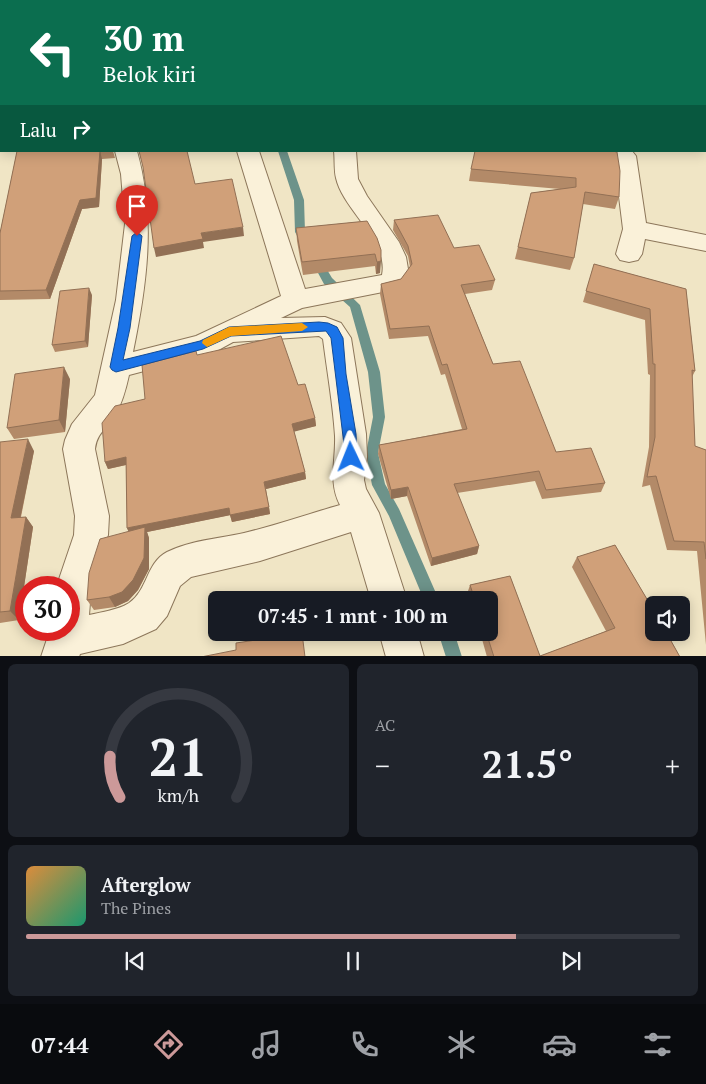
<!DOCTYPE html>
<html lang="id">
<head>
<meta charset="utf-8">
<style>
  :root { --surface:#171b24; --page:#20242c; --text:#f1f3f6; --muted:#9ea1a6; --line:#363941; --accent:#c99 }
  body { margin:0; font-family:"PT Serif",serif; background:var(--page); color:var(--text); height:100vh; display:flex; flex-direction:column; font-size:19px; white-space:nowrap }
  * { box-sizing:border-box; margin:0 }
  p { font-size:16px; color:var(--muted) }
  .icon { flex:none; width:28px; height:28px; fill:none; stroke:currentColor; stroke-width:2; stroke-linecap:round; stroke-linejoin:round }
  .map { position:relative; height:656px; overflow:hidden }
  .side { display:flex; flex-direction:column; gap:8px; padding:8px; background:#0d0f14; flex:1 }
  .side>* { flex:none }
  .guide { position:absolute; left:0px; top:0px; width:706px; height:152px; box-shadow:0 2px 12px #0003; background:#0b6e4f; color:#fff; overflow:hidden }
  .controls { position:absolute; left:645px; top:596px; display:grid; gap:10px }
  .controls a { display:grid; place-items:center; width:45px; height:45px; border-radius:8px; background:var(--surface); box-shadow:0 2px 12px #0003; font-size:25px }
  .speed { position:absolute; left:15px; top:576px; display:flex; gap:10px; font-size:25px; font-weight:700; text-align:center }
  .speed>* { display:grid; place-content:center; width:65px; height:65px; border-radius:50%; background:var(--surface); box-shadow:0 2px 12px #0003; line-height:1 }
  .speed .limit { border:8px solid #d22; background:#fff; color:#111 }
  .pin { position:absolute; display:grid; place-items:center; width:42px; height:42px; color:#fff; margin:-51px -21px; border-radius:50% 50% 50% 0; rotate:-45deg; box-shadow:0 0 5px #0007 }
  .pin .icon { rotate:45deg }
  .me { position:absolute; width:55px; margin:-28px; rotate:358deg; stroke-linejoin:round; filter:drop-shadow(0 0 4px #0008) }
  .turn { display:flex; align-items:center; gap:18px; height:105px; padding:0 20px; font-size:22px }
  .turn .icon { width:65px; height:65px; stroke-width:2.5 }
  .turn b { display:block; font-size:35px; line-height:42px }
  .then { display:flex; align-items:center; height:48px; padding:0 20px; background:#0003; gap:10px; font-size:19px }
  .big { font-size:38px; font-weight:800; line-height:1.1 }
  .side .card { flex:1; display:flex; flex-direction:column; justify-content:center; gap:8px; min-width:0; padding:0 18px; border-radius:8px; background:var(--page) }
  .side .dial { align-items:center; gap:0 }
  .dial svg { height:130px; overflow:visible; fill:none; stroke:var(--line); stroke-width:7; stroke-linecap:round; text-anchor:middle }
  .dial text { fill:var(--text); stroke:none }
  .song { display:flex; align-items:center; gap:15px }
  .cover { width:60px; height:60px; border-radius:8px; background:linear-gradient(135deg,hsl(30 70% 55%),hsl(160 70% 35%)) }
  .played { height:5px; border-radius:2px; background:linear-gradient(90deg,var(--accent) 75%,var(--line) 75%) }
  .keys { display:flex; justify-content:space-around; direction:ltr }
  .heat { display:flex; justify-content:space-between; align-items:center; font-size:28px; direction:ltr }
  .side .tiles { flex:1; display:grid; gap:8px; grid-template-columns:1fr 1fr }
  .card:last-child { grid-column:span 2 }
  .trip { position:absolute; left:208px; top:591px; width:290px; height:50px; border-radius:8px; background:var(--surface); box-shadow:0 2px 12px #0003; font-weight:800; line-height:50px; text-align:center }
  .dock { display:flex; height:80px; justify-content:space-around; align-items:center; background:#090b0e; color:var(--muted) }
  .dock .icon { width:35px; height:35px }
  .dock .current { color:var(--accent) }
  .dock b { font-size:22px; color:var(--text) }
  .map>svg:first-child { display:block }
</style>
</head>
<body>
<div class="map">
<svg width="706" height="657" viewBox="0 0 706 657">
  <rect width="100%" height="100%" fill="#f0e5c5"/>
  <g fill="none" stroke-linecap="round" stroke-linejoin="round">
    <!-- stream -->
    <path fill="#6d938a" fill-rule="evenodd" d="M 436,0 L 442,0 L 442,1 L 436,1 Z
      M 278,151 L 287,151 L 304,200 L 305,232 L 311,242 L 310,244 L 302,244 L 295,232 L 294,200 Z
      M 316,256 L 320,258 L 332,278 L 360,305 L 380,372 L 385,417 L 378,453 L 385,484 L 399,509 L 439,600 L 424,600 L 389,516 L 372,485 L 366,453 L 373,417 L 368,372 L 350,307 L 324,284 L 311,260 Z
      M 438,632 L 454,632 L 462,657 L 446,657 Z"/>
    <!-- minor casing -->
    <g stroke="#8c765a" stroke-width="2">
      <path id="minor" d="M 409,0 L 425,0 L 425,1 L 409,1 Z
        M 682,0 L 699,0 L 699,1 L 683,1 Z
        M 115,151 L 137,151 C 156,218 147,284 133,352 L 196,336 L 281,296 L 237,151 L 259,151 L 305,289 L 382,275 C 389,241 343,210 336,178 C 334,170 335,160 334,151 L 356,151 L 358,179 L 367,196 L 399,242 L 406,257 L 409,275 L 400,287 L 393,290 L 302,308 L 281,318 L 325,317 L 341,323 L 351,338 L 366,434 L 367,457 L 364,480 L 366,489 L 379,513 L 407,600 L 371,600 L 351,532 L 260,561 L 191,577 L 180,586 L 167,616 L 156,629 L 123,644 L 80,654 L 79,657 L 41,657 L 50,630 L 69,630 L 69,588 L 56,588 L 74,535 L 75,516 L 63,449 L 65,440 L 72,424 L 95,395 L 116,300 L 125,224 L 121,174 ZM 319,336 L 323,339 C 327,371 333,404 335,436 C 336,460 328,482 340,505 C 308,514 277,525 244,533 C 218,539 192,540 167,552 C 146,563 148,590 129,603 C 118,610 102,612 89,615 L 91,590 L 108,535 L 109,516 L 95,449 C 97,432 107,429 115,416 C 122,403 126,389 129,375 L 213,353 L 233,342 Z
        M 617,151 L 632,151 L 636,156 L 646,223 L 706,235 L 706,251 L 645,239 L 642,254 L 638,260 L 629,262 L 620,260 L 616,254 L 623,229 L 614,156 Z
        M 379,632 L 417,632 L 424,657 L 386,657 Z"/>
    </g>
    <!-- minor -->
    <use href="#minor" fill="#faf1d9" fill-rule="evenodd"/>
  </g>
  <!-- wall -->
  <path fill="#b38a68" d="M 0,0 L 206,0 L 206,1 L 1,1 L 1,84 L 0,84 Z
    M 17,151 L 113,151 L 115,158 L 102,159 L 99,207 L 82,209 L 50,299 L 0,300 L 0,233 Z
    M 612,151 L 619,197 L 615,209 L 583,204 L 574,258 L 570,270 L 515,259 L 531,193 L 560,189 L 469,181 L 471,169 Z
    M 394,220 L 454,248 L 495,280 L 492,290 L 465,294 L 493,364 L 556,452 L 605,483 L 601,492 L 542,499 L 535,481 L 457,493 L 479,546 L 477,554 L 431,566 L 407,496 L 391,499 L 378,454 L 379,445 L 462,429 L 445,374 L 441,375 L 428,336 L 389,339 L 380,294 L 381,284 L 401,279 L 410,267 L 408,256 L 393,230 Z
    M 367,221 L 380,273 L 376,274 L 375,266 L 303,275 L 297,241 L 296,228 Z
    M 594,264 L 686,289 L 695,371 L 692,377 L 695,446 L 706,450 L 706,645 L 697,551 L 667,550 L 650,485 L 642,487 L 649,447 L 650,375 L 648,374 L 645,320 L 583,302 Z
    M 92,295 L 88,347 L 55,352 L 52,345 Z
    M 198,355 L 298,385 L 315,418 L 316,426 L 294,431 L 305,472 L 306,479 L 266,489 L 270,514 L 232,522 L 230,515 L 147,532 L 149,538 L 149,569 L 138,590 L 128,601 L 115,607 L 94,610 L 87,600 L 129,532 L 127,528 L 126,465 L 108,469 L 105,462 L 145,399 Z
    M 70,379 L 65,432 L 14,439 L 7,428 Z
    M 0,442 L 34,451 L 21,517 L 26,517 L 33,527 L 19,620 L 0,623 Z
    M 615,545 L 654,611 L 654,632 L 666,632 L 680,657 L 487,657 L 480,632 L 489,632 L 489,600 L 469,600 L 467,594 L 470,585 L 510,576 L 540,656 L 606,631 L 572,567 L 577,557 Z"/>
  <!-- shaded-wall -->
  <path fill="#927055" d="M 100,151 L 102,159 L 99,207 L 82,209 L 50,299 L 46,290 L 80,200 Z
    M 243,227 L 244,236 L 203,242 L 204,248 L 156,257 L 154,248 L 201,233 Z
    M 381,261 L 380,273 L 376,274 L 377,262 Z
    M 89,288 L 92,295 L 88,347 L 85,341 Z
    M 64,367 L 70,379 L 65,432 L 59,420 Z
    M 315,418 L 316,426 L 293,432 L 292,424 Z
    M 28,439 L 34,451 L 18,529 L 11,518 Z
    M 126,457 L 130,464 L 108,469 L 105,462 Z
    M 305,472 L 306,479 L 266,489 L 264,482 Z
    M 408,487 L 407,496 L 391,499 L 391,490 Z
    M 269,507 L 270,514 L 232,522 L 230,515 Z
    M 229,508 L 231,515 L 147,532 L 149,538 L 149,569 L 138,590 L 128,601 L 115,607 L 109,597 L 130,535 L 127,528 Z
    M 26,517 L 33,527 L 19,620 L 10,611 Z
    M 479,546 L 477,554 L 431,566 L 432,558 Z"/>
  <!-- building -->
  <path fill="#d0a079" stroke="#927055" d="M 0,0 L 205,0 L 205,1 L 1,1 L 1,76 L 0,76 Z
    M 332,0 L 371,0 L 372,1 L 333,1 Z
    M 532,0 L 619,0 L 619,1 L 532,1 Z
    M 705,33 L 706,34 L 706,63 L 705,63 Z
    M 17,151 L 100,151 L 96,198 L 80,200 L 46,290 L 0,291 L 0,233 Z
    M 139,151 L 187,151 L 195,184 L 232,179 L 243,227 L 201,233 L 203,239 L 154,248 L 143,167 Z
    M 475,151 L 612,151 L 617,152 L 620,171 L 619,197 L 585,192 L 574,258 L 518,247 L 531,193 L 576,187 L 576,178 L 471,169 Z
    M 438,215 L 454,248 L 479,245 L 495,280 L 461,285 L 493,364 L 520,361 L 556,452 L 591,448 L 605,483 L 546,490 L 539,471 L 454,484 L 479,546 L 432,558 L 408,487 L 391,490 L 379,445 L 467,429 L 447,364 L 442,365 L 429,326 L 390,329 L 381,284 L 401,279 L 412,264 L 408,246 L 394,220 Z
    M 367,221 L 377,238 L 381,250 L 381,261 L 377,262 L 375,254 L 302,262 L 296,228 Z
    M 594,264 L 686,289 L 695,371 L 692,370 L 695,446 L 706,450 L 706,559 L 704,542 L 674,541 L 656,476 L 647,477 L 655,437 L 655,364 L 653,364 L 650,309 L 586,291 Z
    M 89,288 L 85,341 L 52,345 L 60,291 Z
    M 281,336 L 298,385 L 305,384 L 315,418 L 292,424 L 305,472 L 264,482 L 269,507 L 230,515 L 229,508 L 127,528 L 126,457 L 105,462 L 102,423 L 115,406 L 145,399 L 142,365 L 196,351 L 197,355 Z
    M 64,367 L 59,420 L 7,428 L 15,374 Z
    M 28,439 L 11,518 L 26,517 L 10,611 L 0,612 L 0,442 Z
    M 145,527 L 144,558 L 133,580 L 122,592 L 109,597 L 87,600 L 89,573 L 100,539 Z
    M 615,545 L 654,611 L 654,632 L 666,632 L 680,657 L 494,657 L 486,632 L 489,632 L 489,600 L 475,600 L 470,585 L 510,576 L 540,656 L 615,628 L 577,557 Z
    M 302,633 L 305,657 L 201,657 L 236,650 L 236,643 Z"/>
  <!-- route -->
  <path fill="#1a73e8" stroke="#114b97" d="M 137,232 L 142,236 L 130,328 L 123,360 L 200,341 L 229,327 L 319,322 L 328,323 L 337,327 L 343,338 L 346,374 L 356,434 L 357,457 L 356,461 L 351,463 L 346,461 L 331,338 L 326,331 L 231,336 L 203,349 L 116,372 L 112,370 L 110,367 L 118,328 L 132,236 Z"/>
  <!-- slow -->
  <path fill="#f59e0b" d="M 302,323 L 308,327 L 302,331 L 231,336 L 207,347 L 202,343 L 203,340 L 229,327 Z"/>
</svg>
<div class="controls">
<a><svg class="icon" aria-label="sound" viewBox="0 0 24 24"><path d="M4 9h4l5-4v14l-5-4H4zM17 9q2 3 0 6"/></svg></a>
</div>
<div class="speed"><div class="limit">30</div></div>
<div class="pin" style="left:137px;top:236px;background:#d93025"><svg class="icon" aria-label="arrive" viewBox="0 0 24 24"><path d="M6 21V4h12l-3 4 3 4H6"/></svg></div>
<svg class="me" style="left:351px;top:457px" viewBox="-20 -20 40 40"><path d="M0-17L14 15 0 8-14 15z" fill="#1a73e8" stroke="#fff" stroke-width="4"/></svg>
<div class="trip">07:45 · 1 mnt · 100 m</div>
<div class="guide">
<div class="turn"><svg class="icon" aria-label="left" viewBox="0 0 24 24"><path d="M17 20v-9H6M10 6l-5 5 5 5"/></svg><div><b>30 m</b>Belok kiri</div></div>
<div class="then">Lalu<svg class="icon" aria-label="right" viewBox="0 0 24 24"><path d="M7 20v-9h11M14 6l5 5-5 5"/></svg></div>
</div>
</div>
<section class="side">
<div class="tiles">
<div class="card dial"><svg viewBox="0 0 100 80">
<path d="M14 69A42 42 0 1 1 86 69"/>
<path d="M14 69A42 42 0 0 1 8 44" stroke="#c99"/>
<text x="50" y="56" font-size="32" font-weight="700">21</text>
<text x="50" y="72" font-size="11">km/h</text>
</svg></div>
<div class="card"><p>AC</p>
<div class="heat"><a>−</a><b class="big">21.5°</b><a>+</a></div>
</div>
<div class="card">
<div class="song"><i class="cover"></i><div><b>Afterglow</b><p>The Pines</p></div></div>
<div class="played"></div>
<div class="keys"><svg class="icon" aria-label="previous" viewBox="0 0 24 24"><path d="M18 5L8 12l10 7zM5 5v14"/></svg><svg class="icon" aria-label="pause" viewBox="0 0 24 24"><path d="M8 5v14M16 5v14"/></svg><svg class="icon" aria-label="next" viewBox="0 0 24 24"><path d="M6 5l10 7-10 7zM19 5v14"/></svg></div>
</div>
</div>
</section>
<nav class="dock">
<b>07:44</b>
<svg class="icon current" aria-label="directions" viewBox="0 0 24 24"><path d="M12 3l9 9-9 9-9-9zM9 14v-3h6M13 9l2 2-2 2"/></svg>
<svg class="icon" aria-label="music" viewBox="0 0 24 24"><path d="M9 18V5l10-2v13"/><circle cx="6" cy="18" r="3"/><circle cx="16" cy="16" r="3"/></svg>
<svg class="icon" aria-label="phone" viewBox="0 0 24 24"><path d="M5 4h4l2 5-3 2q2 4 5 5l2-3 5 2v4C11 20 4 13 5 4z"/></svg>
<svg class="icon" aria-label="climate" viewBox="0 0 24 24"><path d="M12 3v18M4 7l16 10M4 17L20 7"/></svg>
<svg class="icon" aria-label="car" viewBox="0 0 24 24"><path d="M5 17H2v-5l4-1 3-4h7l3 4 3 1v5h-3M9 17h6M6 11h13"/><circle cx="7" cy="17" r="2"/><circle cx="17" cy="17" r="2"/></svg>
<svg class="icon" aria-label="filters" viewBox="0 0 24 24"><path d="M4 7h16M4 17h16"/><circle cx="9" cy="7" r="2"/><circle cx="15" cy="17" r="2"/></svg>
</nav>
</body>
</html>
